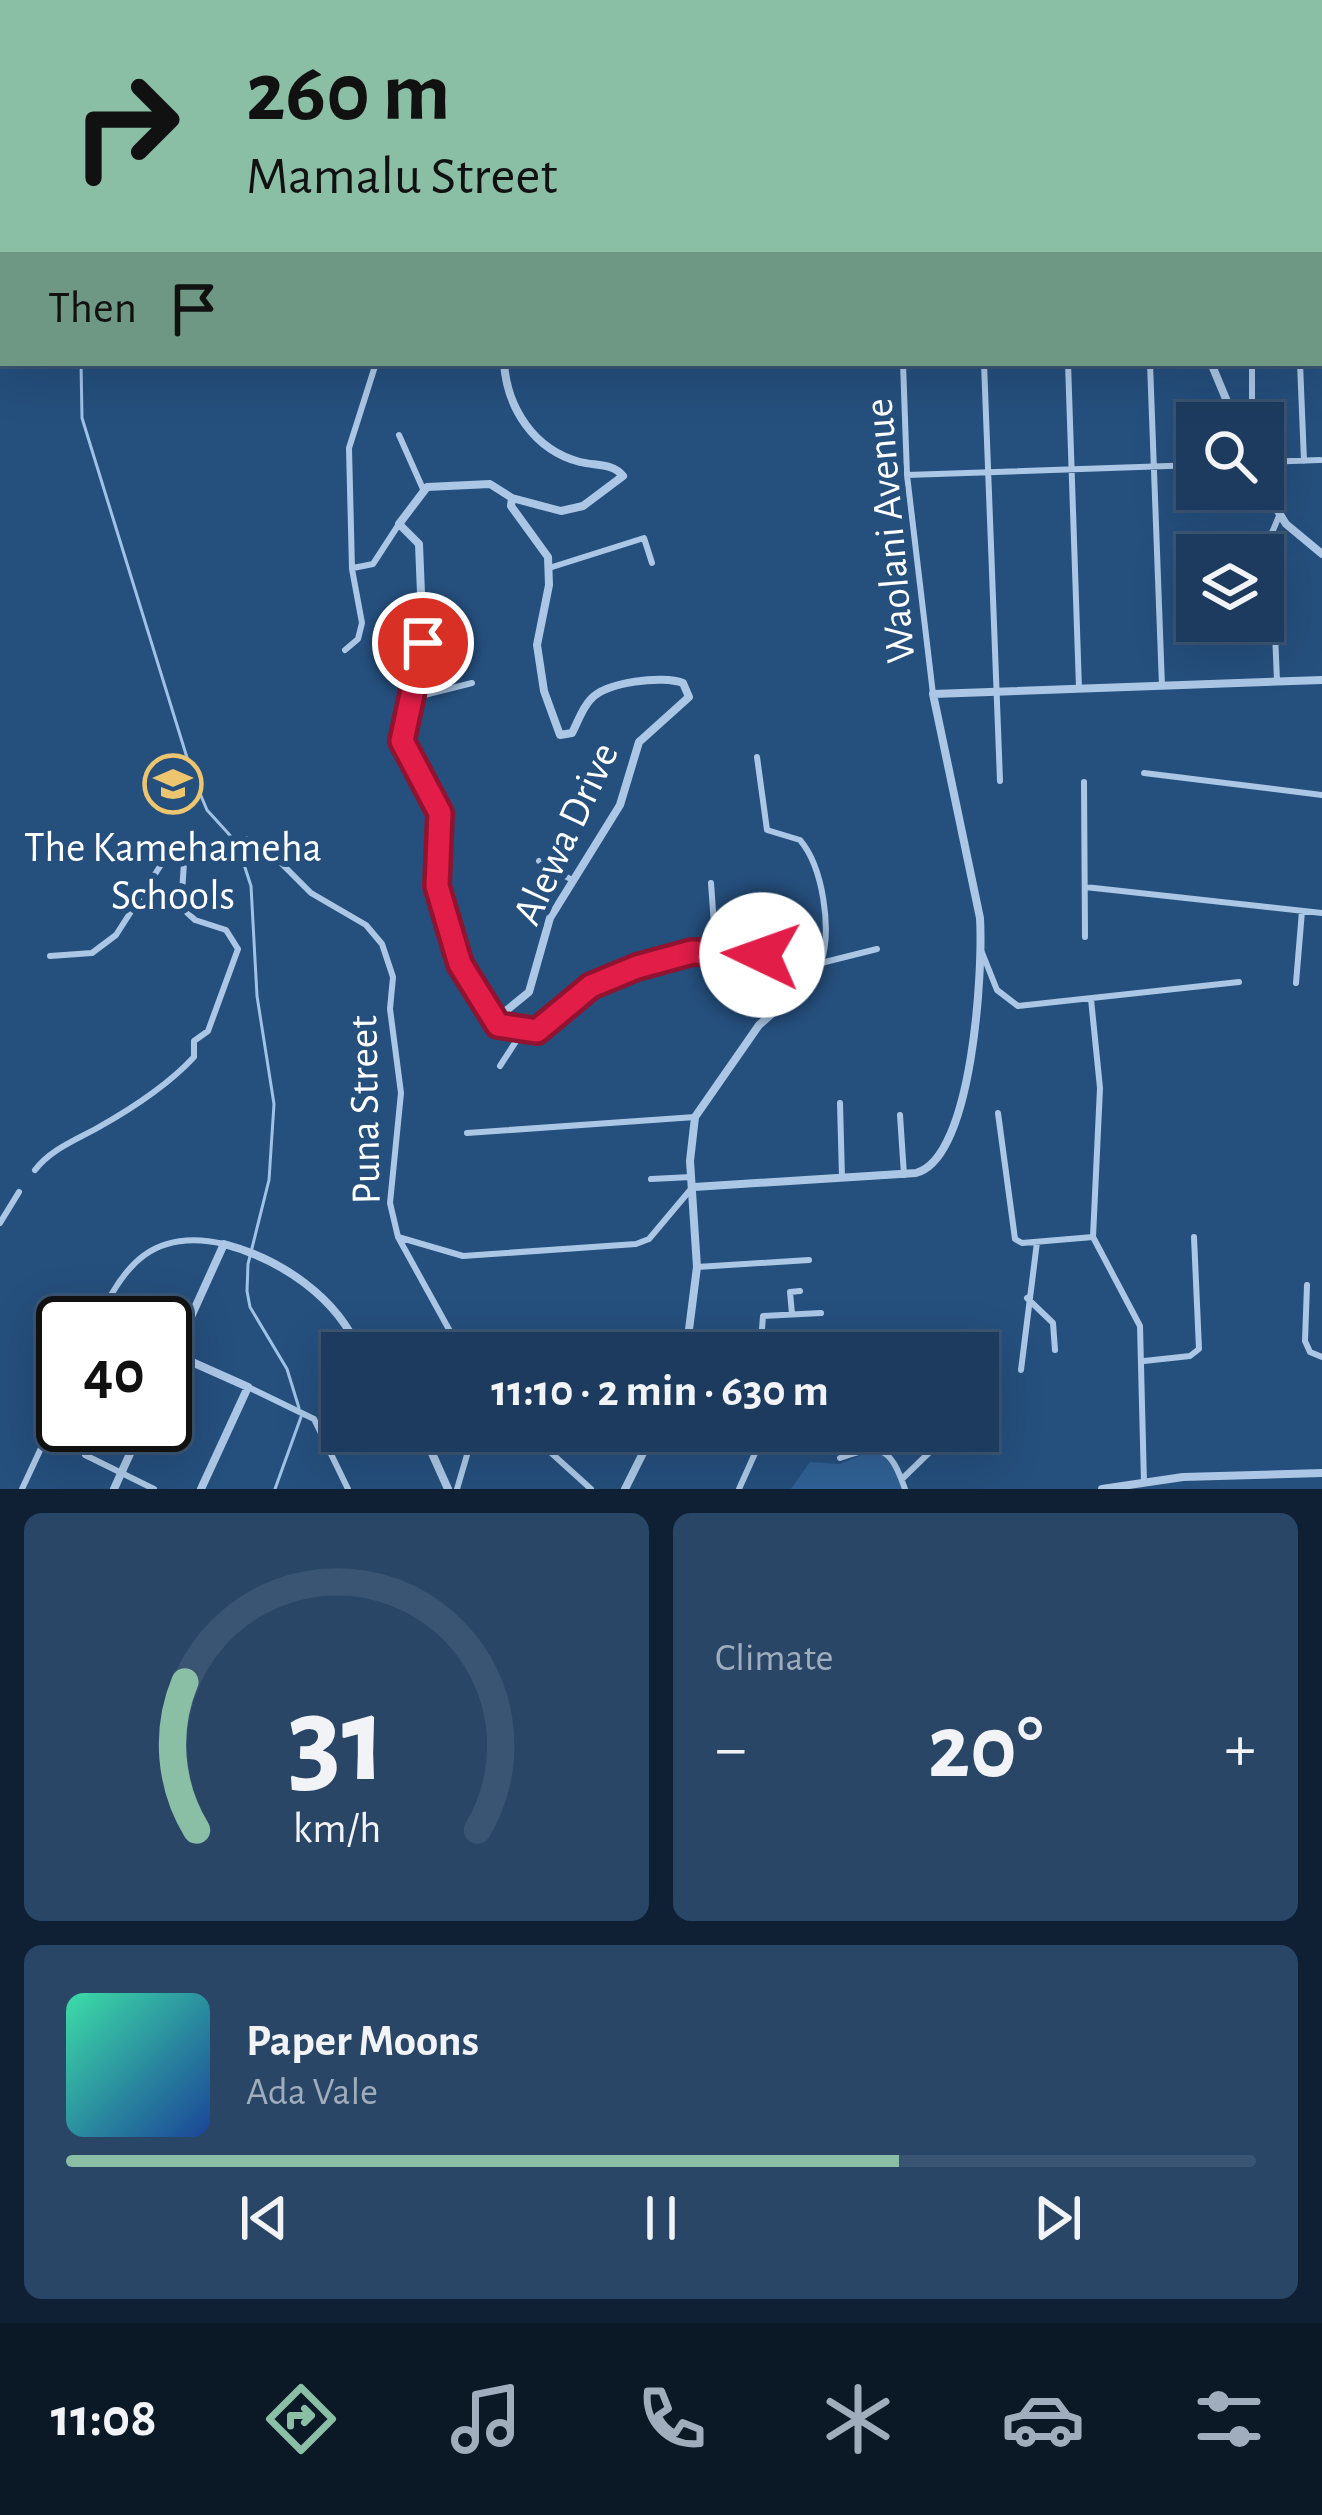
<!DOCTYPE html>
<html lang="en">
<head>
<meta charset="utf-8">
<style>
  :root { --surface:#1c3b5e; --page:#294667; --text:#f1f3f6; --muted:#a0adbc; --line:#3a5573; --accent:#8abfa5 }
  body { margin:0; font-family:"Alegreya Sans",sans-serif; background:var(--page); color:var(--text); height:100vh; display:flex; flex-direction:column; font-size:45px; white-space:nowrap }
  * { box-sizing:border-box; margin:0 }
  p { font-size:39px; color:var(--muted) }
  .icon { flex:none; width:66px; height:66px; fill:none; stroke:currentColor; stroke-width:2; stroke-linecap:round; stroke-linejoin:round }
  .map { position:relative; height:1489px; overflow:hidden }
  .details { display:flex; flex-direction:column; gap:24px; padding:24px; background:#0f2034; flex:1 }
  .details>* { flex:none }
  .hud { position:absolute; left:0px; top:0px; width:1323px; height:366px; box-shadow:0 12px 48px #0002,0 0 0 3px var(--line); background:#8abfa5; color:#111; overflow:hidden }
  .tools { position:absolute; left:1176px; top:402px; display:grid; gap:24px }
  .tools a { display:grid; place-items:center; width:108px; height:108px; border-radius:0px; background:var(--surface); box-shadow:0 12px 48px #0002,0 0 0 3px var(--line); font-size:60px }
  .speed { position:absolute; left:36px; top:1296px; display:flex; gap:24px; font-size:60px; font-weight:700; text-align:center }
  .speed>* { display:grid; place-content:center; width:156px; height:156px; border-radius:50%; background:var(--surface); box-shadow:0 12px 48px #0002,0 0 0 3px var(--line); line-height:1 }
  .speed .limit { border:6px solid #111; border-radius:18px; background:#fff; color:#111 }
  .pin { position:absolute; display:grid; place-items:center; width:102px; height:102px; color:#fff; margin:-51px; border:6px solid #fff; border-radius:50%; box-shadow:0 3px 12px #0007 }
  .me { position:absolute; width:132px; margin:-66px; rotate:273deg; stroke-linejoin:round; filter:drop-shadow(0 0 9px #0008) }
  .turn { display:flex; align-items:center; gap:42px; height:252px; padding:0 48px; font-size:54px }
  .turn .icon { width:156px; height:156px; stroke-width:2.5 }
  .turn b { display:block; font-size:84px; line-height:102px }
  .then { display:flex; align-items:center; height:114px; padding:0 48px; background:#0003; gap:24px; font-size:45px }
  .big { font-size:90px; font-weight:600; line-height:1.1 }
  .details .widget { flex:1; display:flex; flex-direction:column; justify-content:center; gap:18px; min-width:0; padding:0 42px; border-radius:18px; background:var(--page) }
  .details .dial { align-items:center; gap:0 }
  .dial svg { height:312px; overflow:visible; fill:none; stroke:var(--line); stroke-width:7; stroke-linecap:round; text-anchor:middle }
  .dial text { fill:var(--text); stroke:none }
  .song { display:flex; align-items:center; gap:36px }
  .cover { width:144px; height:144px; border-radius:18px; background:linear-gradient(135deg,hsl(160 70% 55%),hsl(220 70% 35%)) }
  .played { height:12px; border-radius:6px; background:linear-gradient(90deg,var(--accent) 70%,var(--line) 70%) }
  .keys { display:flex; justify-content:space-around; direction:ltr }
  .heat { display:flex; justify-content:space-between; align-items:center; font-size:66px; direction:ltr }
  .details .tiles { flex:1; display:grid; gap:24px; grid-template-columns:1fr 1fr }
  .widget:last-child { grid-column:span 2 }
  .trip { position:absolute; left:321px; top:1332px; width:678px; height:120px; border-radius:0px; background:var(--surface); box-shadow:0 12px 48px #0002,0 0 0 3px var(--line); font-weight:600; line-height:120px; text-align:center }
  .dock { display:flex; height:192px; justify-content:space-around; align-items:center; background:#0b1826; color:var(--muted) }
  .dock .icon { width:84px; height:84px }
  .dock .active { color:var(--accent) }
  .dock b { font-size:54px; color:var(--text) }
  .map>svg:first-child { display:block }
</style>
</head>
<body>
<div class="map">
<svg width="1322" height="1489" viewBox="0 0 1322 1489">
  <rect width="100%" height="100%" fill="#254f7d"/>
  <!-- green -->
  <path fill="#306195" d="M 0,0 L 120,0 L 3,3 L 3,257 Z
    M 874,1450 L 890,1457 L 902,1489 L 791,1489 L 810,1462 L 840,1464 Z"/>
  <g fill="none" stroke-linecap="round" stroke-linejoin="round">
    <!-- stream -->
    <path stroke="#9fc2e6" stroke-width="3" d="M 1221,0 L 1222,3
      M 156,3 L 157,0
      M 1320,270 L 1322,274
      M 81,363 L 82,418 L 193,777 L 207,810 L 237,843 L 251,886 L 257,996 L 274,1104 L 269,1180 L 248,1264 L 247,1291 L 250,1307 L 287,1369 L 299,1408
      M 275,1489 L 301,1417"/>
    <!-- minor -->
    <path stroke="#abc7e5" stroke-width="6" d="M 348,0 L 348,3
      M 973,0 L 973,3
      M 1143,0 L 1144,3
      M 1040,3 L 1109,0
      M 903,363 L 907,475 L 933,694
      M 984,363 L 1000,781
      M 1068,363 L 1079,688
      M 1150,363 L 1162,686
      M 1252,363 L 1252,423
      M 1300,363 L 1304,461
      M 399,435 L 423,489
      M 1263,462 L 1320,460
      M 907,475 L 1197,465
      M 353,568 L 373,564 L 399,524
      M 549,568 L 644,538 L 652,563
      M 345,650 L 358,639 L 362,623 L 352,569 L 349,448 L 376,363
      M 1277,681 L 1271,535 L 1279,516
      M 412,698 L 472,683
      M 757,757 L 767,830 L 800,840 C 823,867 832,929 821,963 L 877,949
      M 1144,773 L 1322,795
      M 1084,782 L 1085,937
      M 539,861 L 572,880
      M 711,883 L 716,952
      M 1085,887 L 1322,913
      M 981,950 L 997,990 L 1018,1006 L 1239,982
      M 50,956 L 92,953 L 116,935 L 166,857 L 185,848 L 245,839 L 260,842 L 311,893 L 366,925 L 382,944 L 393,977 L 390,1009 L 401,1093 L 390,1203 L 398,1237 L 462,1353
      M 1296,983 L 1302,911
      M 1091,999 L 1100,1088 L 1093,1237 L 1140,1326 L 1144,1483
      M 500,1066 L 522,1032
      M 840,1103 L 842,1178
      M 998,1113 L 1015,1239 L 1022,1243 L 1093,1237
      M 900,1115 L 904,1175
      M 467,1133 L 695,1117
      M 35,1170 C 51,1149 76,1140 99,1127 C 131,1109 169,1084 194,1057 L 194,1041 L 208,1031 L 238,949 L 226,930 L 195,920 L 181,907 L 185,848
      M 651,1179 L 691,1177
      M 0,1223 L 19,1192
      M 398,1237 L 463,1256 L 636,1244 L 649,1239 L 691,1189
      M 697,1267 L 809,1260
      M 1307,1285 L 1305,1341 L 1310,1352 L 1322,1357
      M 1027,1298 L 1053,1323 L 1055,1350
      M 792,1314 L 790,1292 L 800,1291
      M 97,1323 C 123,1264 154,1228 224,1244
      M 688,1345 L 761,1342 L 763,1316 L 821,1313
      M 1144,1361 L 1190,1356 L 1199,1349 L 1194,1237
      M 1021,1370 L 1037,1242
      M 248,1387 L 314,1419 L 348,1489
      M 527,1431 L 591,1489
      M 85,1455 L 154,1489
      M 840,1458 C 882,1443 890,1447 905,1489
      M 902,1479 L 937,1445 L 990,1433
      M 22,1489 L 63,1401
      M 457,1489 L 474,1431
      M 739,1489 L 765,1431"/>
    <!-- tertiary -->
    <path stroke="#abc7e5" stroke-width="8" d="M 493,3 L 495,0
      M 504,363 C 507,408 534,450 580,462 C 596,466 613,463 623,476 L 583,506 L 561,511 L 512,498 L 490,484 L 427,487 L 399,524 L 419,544 L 423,643 L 402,741 L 440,813 L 436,880 L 464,975 L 498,1025 C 545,1051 565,997 601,980 C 676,946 735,953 814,958 L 821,963 L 814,977 L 759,1025 L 695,1117 L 690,1161 L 697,1267 L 686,1353
      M 1211,363 L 1236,423
      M 1263,487 L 1286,524 L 1322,554
      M 496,1019 L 529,992 L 550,918 L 620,805 L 639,742 L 689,697 L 683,683 C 663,675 606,682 591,699 C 582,708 578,722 572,733 L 560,735 L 544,691 L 537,645 L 549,585 L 548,557 L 511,506 L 512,498
      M 694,1187 L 916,1173 C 973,1158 983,970 980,918 L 933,694 L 1322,680
      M 174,1354 L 248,1387 L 201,1489
      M 165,1374 L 224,1244 C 280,1259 338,1297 360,1353
      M 422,1431 L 448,1489
      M 114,1489 L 143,1425
      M 625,1489 L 654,1431
      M 1102,1489 L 1183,1477 L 1322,1473"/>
  </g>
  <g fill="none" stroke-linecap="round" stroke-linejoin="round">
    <!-- route casing -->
    <g stroke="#92132f" stroke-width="30">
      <path id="route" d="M 423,643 L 402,741 L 440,813 L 437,886 L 460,964 L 498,1025 L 537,1031 L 591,986 L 637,967 L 692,952 L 762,955"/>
    </g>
    <!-- route -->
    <use href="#route" stroke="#e11d48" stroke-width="21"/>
  </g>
  <!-- icons -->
  <defs>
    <g id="school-ring" transform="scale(3)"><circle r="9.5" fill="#254f7d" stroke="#eec56f" stroke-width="1.5"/><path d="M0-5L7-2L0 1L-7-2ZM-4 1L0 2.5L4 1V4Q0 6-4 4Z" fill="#eec56f"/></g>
  </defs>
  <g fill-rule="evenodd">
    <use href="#school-ring" x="173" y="784"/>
  </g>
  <g text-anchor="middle" stroke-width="12" stroke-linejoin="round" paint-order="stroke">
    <!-- street labels -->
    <g font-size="42" fill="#fff" stroke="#254f7d">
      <text transform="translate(888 531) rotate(-95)" y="15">Waolani Avenue</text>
      <text transform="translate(564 833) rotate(-65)" y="15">Alewa Drive</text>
      <text transform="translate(363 1110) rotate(-91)" y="15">Puna Street</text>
    </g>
    <!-- poi labels -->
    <g font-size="42" fill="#fff" stroke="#254f7d">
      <text x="173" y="861">The Kamehameha<tspan x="173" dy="48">Schools</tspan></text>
    </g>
  </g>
</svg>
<div class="tools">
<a><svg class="icon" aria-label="search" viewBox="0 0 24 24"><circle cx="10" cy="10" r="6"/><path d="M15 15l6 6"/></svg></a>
<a><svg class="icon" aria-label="layers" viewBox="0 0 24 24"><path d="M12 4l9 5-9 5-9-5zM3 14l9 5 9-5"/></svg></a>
</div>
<div class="speed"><div class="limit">40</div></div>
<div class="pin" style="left:423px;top:643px;background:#d93025"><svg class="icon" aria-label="arrive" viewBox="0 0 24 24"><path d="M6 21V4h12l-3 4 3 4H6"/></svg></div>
<svg class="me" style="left:762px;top:955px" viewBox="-20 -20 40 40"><circle r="19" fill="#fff"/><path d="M0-13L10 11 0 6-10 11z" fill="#e11d48"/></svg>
<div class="trip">11:10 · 2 min · 630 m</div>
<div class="hud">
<div class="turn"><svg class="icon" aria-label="right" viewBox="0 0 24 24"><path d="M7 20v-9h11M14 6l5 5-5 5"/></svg><div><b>260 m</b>Mamalu Street</div></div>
<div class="then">Then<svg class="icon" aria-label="arrive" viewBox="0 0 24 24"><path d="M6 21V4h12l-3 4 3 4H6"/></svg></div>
</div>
</div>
<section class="details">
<div class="tiles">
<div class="widget dial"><svg viewBox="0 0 100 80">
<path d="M14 69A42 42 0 1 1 86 69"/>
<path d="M14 69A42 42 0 0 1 11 31" stroke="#8abfa5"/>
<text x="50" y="56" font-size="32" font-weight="700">31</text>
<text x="50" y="72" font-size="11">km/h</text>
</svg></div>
<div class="widget"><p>Climate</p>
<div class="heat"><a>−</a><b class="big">20°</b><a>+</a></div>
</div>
<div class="widget">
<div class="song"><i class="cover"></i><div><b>Paper Moons</b><p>Ada Vale</p></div></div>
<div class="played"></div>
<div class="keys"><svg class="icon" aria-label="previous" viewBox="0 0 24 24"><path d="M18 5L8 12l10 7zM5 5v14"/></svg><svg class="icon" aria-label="pause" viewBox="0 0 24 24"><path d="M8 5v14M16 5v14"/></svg><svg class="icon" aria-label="next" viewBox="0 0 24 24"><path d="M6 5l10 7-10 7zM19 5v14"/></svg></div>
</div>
</div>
</section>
<nav class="dock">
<b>11:08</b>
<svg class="icon active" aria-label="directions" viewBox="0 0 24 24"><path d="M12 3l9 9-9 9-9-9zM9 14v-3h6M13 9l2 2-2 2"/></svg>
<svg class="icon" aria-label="music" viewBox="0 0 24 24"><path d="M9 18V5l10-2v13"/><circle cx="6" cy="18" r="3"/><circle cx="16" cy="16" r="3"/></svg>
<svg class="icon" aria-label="phone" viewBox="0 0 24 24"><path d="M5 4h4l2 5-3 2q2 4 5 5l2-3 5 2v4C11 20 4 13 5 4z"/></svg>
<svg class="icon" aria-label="climate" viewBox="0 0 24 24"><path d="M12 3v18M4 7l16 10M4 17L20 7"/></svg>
<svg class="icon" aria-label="car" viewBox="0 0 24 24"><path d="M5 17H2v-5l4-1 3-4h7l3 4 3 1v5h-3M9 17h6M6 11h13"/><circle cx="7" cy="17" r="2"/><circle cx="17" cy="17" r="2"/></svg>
<svg class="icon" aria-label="filters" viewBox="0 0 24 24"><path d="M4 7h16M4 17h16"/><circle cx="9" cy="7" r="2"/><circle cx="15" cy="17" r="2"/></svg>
</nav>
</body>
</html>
